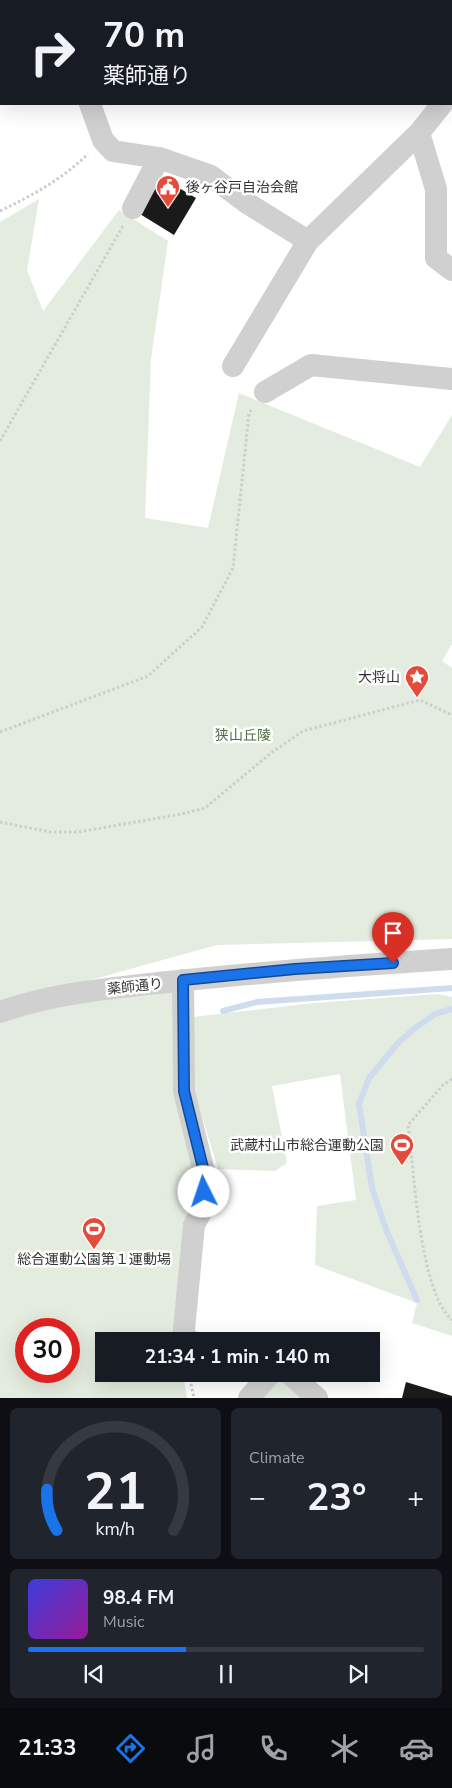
<!DOCTYPE html>
<html lang="en">
<head>
<meta charset="utf-8">
<style>
  :root { --surface:#171b24; --page:#20242c; --text:#f1f3f6; --muted:#9ea1a6; --line:#363941; --accent:#1a73e8 }
  body { margin:0; font-family:"Nunito Sans","Noto Sans JP",sans-serif; background:var(--page); color:var(--text); height:100vh; display:flex; flex-direction:column; font-size:19px; white-space:nowrap }
  * { box-sizing:border-box; margin:0 }
  p { font-size:16px; color:var(--muted) }
  .icon { flex:none; width:28px; height:28px; fill:none; stroke:currentColor; stroke-width:2; stroke-linecap:round; stroke-linejoin:round }
  .map { position:relative; height:1398px; overflow:hidden }
  .details { display:flex; flex-direction:column; gap:10px; padding:10px; background:#0d0f14; flex:1 }
  .details>* { flex:none }
  .hud { position:absolute; left:0px; top:0px; width:452px; height:105px; box-shadow:0 5px 20px #0002; background:#171b24; color:var(--text); overflow:hidden }
  .speed { position:absolute; left:15px; top:1318px; display:flex; gap:10px; font-size:25px; font-weight:700; text-align:center }
  .speed>* { display:grid; place-content:center; width:65px; height:65px; border-radius:50%; background:var(--surface); box-shadow:0 5px 20px #0002; line-height:1 }
  .speed .limit { border:8px solid #d22; background:#fff; color:#111 }
  .pin { position:absolute; display:grid; place-items:center; width:42px; height:42px; color:#fff; margin:-51px -21px; border-radius:50% 50% 50% 0; rotate:-45deg; box-shadow:0 0 5px #0007 }
  .pin .icon { rotate:45deg }
  .me { position:absolute; width:55px; margin:-28px; rotate:356deg; stroke-linejoin:round; filter:drop-shadow(0 0 4px #0008) }
  .turn { display:flex; align-items:center; gap:18px; height:105px; padding:0 20px; font-size:22px }
  .turn .icon { width:65px; height:65px; stroke-width:2.5 }
  .turn b { display:block; font-size:35px; line-height:42px }
  .big { font-size:38px; font-weight:700; line-height:1.1 }
  .details .widget { flex:1; display:flex; flex-direction:column; justify-content:center; gap:8px; min-width:0; padding:0 18px; border-radius:8px; background:var(--page) }
  .details .dial { align-items:center; gap:0 }
  .dial svg { height:130px; overflow:visible; fill:none; stroke:var(--line); stroke-width:7; stroke-linecap:round; text-anchor:middle }
  .dial text { fill:var(--text); stroke:none }
  .song { display:flex; align-items:center; gap:15px }
  .cover { width:60px; height:60px; border-radius:8px; background:linear-gradient(135deg,hsl(240 70% 55%),hsl(300 70% 35%)) }
  .played { height:5px; border-radius:2px; background:linear-gradient(90deg,var(--accent) 40%,var(--line) 40%) }
  .keys { display:flex; justify-content:space-around; direction:ltr }
  .heat { display:flex; justify-content:space-between; align-items:center; font-size:28px; direction:ltr }
  .details .tiles { flex:1; display:grid; gap:10px; grid-template-columns:1fr 1fr }
  .widget:last-child { grid-column:span 2 }
  .trip { position:absolute; left:95px; top:1332px; width:285px; height:50px; border-radius:0px; background:var(--surface); box-shadow:0 5px 20px #0002; font-weight:700; line-height:50px; text-align:center }
  .tabs { display:flex; height:80px; justify-content:space-around; align-items:center; background:#090b0e; color:var(--muted) }
  .tabs .icon { width:35px; height:35px }
  .tabs .on { color:var(--accent) }
  .tabs b { font-size:22px; color:var(--text) }
  .map>svg:first-child { display:block }
</style>
</head>
<body>
<div class="map">
<svg width="452" height="1398" viewBox="0 0 452 1398">
  <rect width="100%" height="100%" fill="#fff"/>
  <!-- green -->
  <path fill="#e3ecdf" fill-rule="evenodd" d="M 39,199 L 27,270 L 43,311 L 119,210 L 168,241 L 151,359 L 145,518 L 208,528 L 239,393 L 420,467 L 452,415 L 452,644 L 442,661 L 452,668 L 452,939 L 217,945 L 0,1005 L 0,222 Z
    M 179,972 L 200,1176 L 178,1341 L 104,1341 L 104,1374 L 183,1374 L 187,1398 L 0,1398 L 0,1013 ZM 26,1329 L 69,1329 L 69,1371 L 26,1371 Z
    M 438,994 L 452,997 L 452,1336 L 412,1323 L 417,1303 L 315,1265 L 317,1206 L 356,1200 L 340,1074 L 272,1086 L 287,1163 L 275,1171 L 218,1169 L 194,1090 L 192,1017 L 314,1003 Z
    M 276,1374 L 303,1398 L 258,1398 Z"/>
  <g fill="none" stroke-linecap="round" stroke-linejoin="round">
    <!-- stream -->
    <path stroke="#cfdcee" stroke-width="6" d="M 223,1011 L 257,1002 L 452,988
      M 417,1300 L 387,1232 L 372,1188 L 359,1104 L 369,1078 L 398,1043 L 415,1028 L 435,1014 L 452,1009"/>
  </g>
  <!-- building -->
  <path fill="#1a1a1a" d="M 162,178 L 196,198 L 174,235 L 140,214 Z
    M 406,1382 L 452,1396 L 452,1398 L 402,1398 Z"/>
  <g fill="none" stroke-linecap="round" stroke-linejoin="round">
    <!-- path -->
    <path stroke="#cdcdcd" stroke-width="3" stroke-dasharray="2.5 2.5" stroke-linecap="butt" d="M 0,211 C 33,195 61,180 88,154
      M 0,441 L 124,224
      M 0,732 L 148,676 L 202,627 L 233,568 L 249,413 L 253,408
      M 0,822 L 50,832 L 78,832 L 182,814 L 205,808 L 271,753 L 303,731 L 420,700 L 452,715
      M 452,1079 L 443,1085 L 408,1125 C 414,1169 419,1291 452,1320
      M 189,1374 L 194,1398"/>
    <!-- minor -->
    <path stroke="#d0d0d0" stroke-width="22" d="M 21,0 L 22,1
      M 77,1 L 79,0
      M 0,70 L 1,69
      M 90,104 L 103,140 L 113,151 L 159,158 L 211,176 L 247,203 L 308,241
      M 419,133 L 436,189 L 436,258 L 452,270
      M 133,208 L 159,158
      M 233,366 L 308,241 L 419,133 L 442,104
      M 265,392 L 311,365 L 452,379
      M 183,980 L 184,1091 L 205,1176 L 204,1207 L 194,1225 L 183,1340 L 191,1341
      M 0,1012 C 54,993 112,988 168,982 C 263,972 357,965 452,959
      M 290,1374 L 317,1398
      M 249,1398 L 270,1374"/>
  </g>
  <g fill="none" stroke-linecap="round" stroke-linejoin="round">
    <!-- route casing -->
    <g stroke="#114b97" stroke-width="12">
      <path id="route" d="M 204,1192 L 205,1176 L 184,1091 L 183,980 L 295,969 L 393,963"/>
    </g>
    <!-- route -->
    <use href="#route" stroke="#1a73e8" stroke-width="9"/>
  </g>
  <!-- icons -->
  <defs>
    <g id="civic-pin" transform="scale(1.25)"><path d="M0 17L-7.5 6A9.5 9.5 0 1 1 7.5 6Z" fill="#e44b3a" stroke="#fff"/><path d="M-.6-6.5H3V-4.5H.6V-3L4-1V1h2V6H-6V1h2V-1L-.6-3ZM-1.2 2.5V6h2.4V2.5Z" fill="#fff"/></g>
    <g id="sight-pin" transform="scale(1.25)"><path d="M0 17L-7.5 6A9.5 9.5 0 1 1 7.5 6Z" fill="#e44b3a" stroke="#fff"/><path d="M0-6L1.8-2.2L6-1.7L2.9 1.2L3.7 5.4L0 3.3L-3.7 5.4L-2.9 1.2L-6-1.7L-1.8-2.2Z" fill="#fff"/></g>
    <g id="stadium-pin" transform="scale(1.25)"><path d="M0 17L-7.5 6A9.5 9.5 0 1 1 7.5 6Z" fill="#e44b3a" stroke="#fff"/><path d="M0-5a6.5 5 0 1 0 0 10a6.5 5 0 1 0 0-10ZM-3.5-1.8h7v3.6h-7Z" fill="#fff"/></g>
  </defs>
  <g fill-rule="evenodd">
    <use href="#civic-pin" x="168" y="187"/>
    <use href="#sight-pin" x="417" y="677"/>
    <use href="#stadium-pin" x="402" y="1145"/>
    <use href="#stadium-pin" x="94" y="1229"/>
  </g>
  <g text-anchor="middle" stroke-width="5" stroke-linejoin="round" paint-order="stroke">
    <!-- poi labels -->
    <g font-size="14" fill="#333" stroke="#fff" text-anchor="end">
      <text x="186" y="192" text-anchor="start">後ヶ谷戸自治会館</text>
      <text x="400" y="682">大将山</text>
      <text x="384" y="1150">武蔵村山市総合運動公園</text>
      <text x="94" y="1264" text-anchor="middle">総合運動公園第１運動場</text>
    </g>
    <!-- park labels -->
    <g font-size="14" fill="#4d6f3f" stroke="#fff">
      <text x="243" y="740">狭山丘陵</text>
    </g>
    <!-- street labels -->
    <g font-size="14" fill="#333" stroke="#fff">
      <text transform="translate(135 986) rotate(-6)" y="5">薬師通り</text>
    </g>
  </g>
</svg>
<div class="speed"><div class="limit">30</div></div>
<div class="pin" style="left:393px;top:963px;background:#d93025"><svg class="icon" aria-label="arrive" viewBox="0 0 24 24"><path d="M6 21V4h12l-3 4 3 4H6"/></svg></div>
<svg class="me" style="left:204px;top:1192px" viewBox="-20 -20 40 40"><circle r="19" fill="#fff"/><path d="M0-13L10 11 0 6-10 11z" fill="#1a73e8"/></svg>
<div class="trip">21:34 · 1 min · 140 m</div>
<div class="hud">
<div class="turn"><svg class="icon" aria-label="right" viewBox="0 0 24 24"><path d="M7 20v-9h11M14 6l5 5-5 5"/></svg><div><b>70 m</b>薬師通り</div></div>
</div>
</div>
<section class="details">
<div class="tiles">
<div class="widget dial"><svg viewBox="0 0 100 80">
<path d="M14 69A42 42 0 1 1 86 69"/>
<path d="M14 69A42 42 0 0 1 8 44" stroke="#1a73e8"/>
<text x="50" y="56" font-size="32" font-weight="700">21</text>
<text x="50" y="72" font-size="11">km/h</text>
</svg></div>
<div class="widget"><p>Climate</p>
<div class="heat"><a>−</a><b class="big">23°</b><a>+</a></div>
</div>
<div class="widget">
<div class="song"><i class="cover"></i><div><b>98.4 FM</b><p>Music</p></div></div>
<div class="played"></div>
<div class="keys"><svg class="icon" aria-label="previous" viewBox="0 0 24 24"><path d="M18 5L8 12l10 7zM5 5v14"/></svg><svg class="icon" aria-label="pause" viewBox="0 0 24 24"><path d="M8 5v14M16 5v14"/></svg><svg class="icon" aria-label="next" viewBox="0 0 24 24"><path d="M6 5l10 7-10 7zM19 5v14"/></svg></div>
</div>
</div>
</section>
<nav class="tabs">
<b>21:33</b>
<svg class="icon on" aria-label="directions" viewBox="0 0 24 24"><path d="M12 3l9 9-9 9-9-9zM9 14v-3h6M13 9l2 2-2 2"/></svg>
<svg class="icon" aria-label="music" viewBox="0 0 24 24"><path d="M9 18V5l10-2v13"/><circle cx="6" cy="18" r="3"/><circle cx="16" cy="16" r="3"/></svg>
<svg class="icon" aria-label="phone" viewBox="0 0 24 24"><path d="M5 4h4l2 5-3 2q2 4 5 5l2-3 5 2v4C11 20 4 13 5 4z"/></svg>
<svg class="icon" aria-label="climate" viewBox="0 0 24 24"><path d="M12 3v18M4 7l16 10M4 17L20 7"/></svg>
<svg class="icon" aria-label="car" viewBox="0 0 24 24"><path d="M5 17H2v-5l4-1 3-4h7l3 4 3 1v5h-3M9 17h6M6 11h13"/><circle cx="7" cy="17" r="2"/><circle cx="17" cy="17" r="2"/></svg>
</nav>
</body>
</html>
